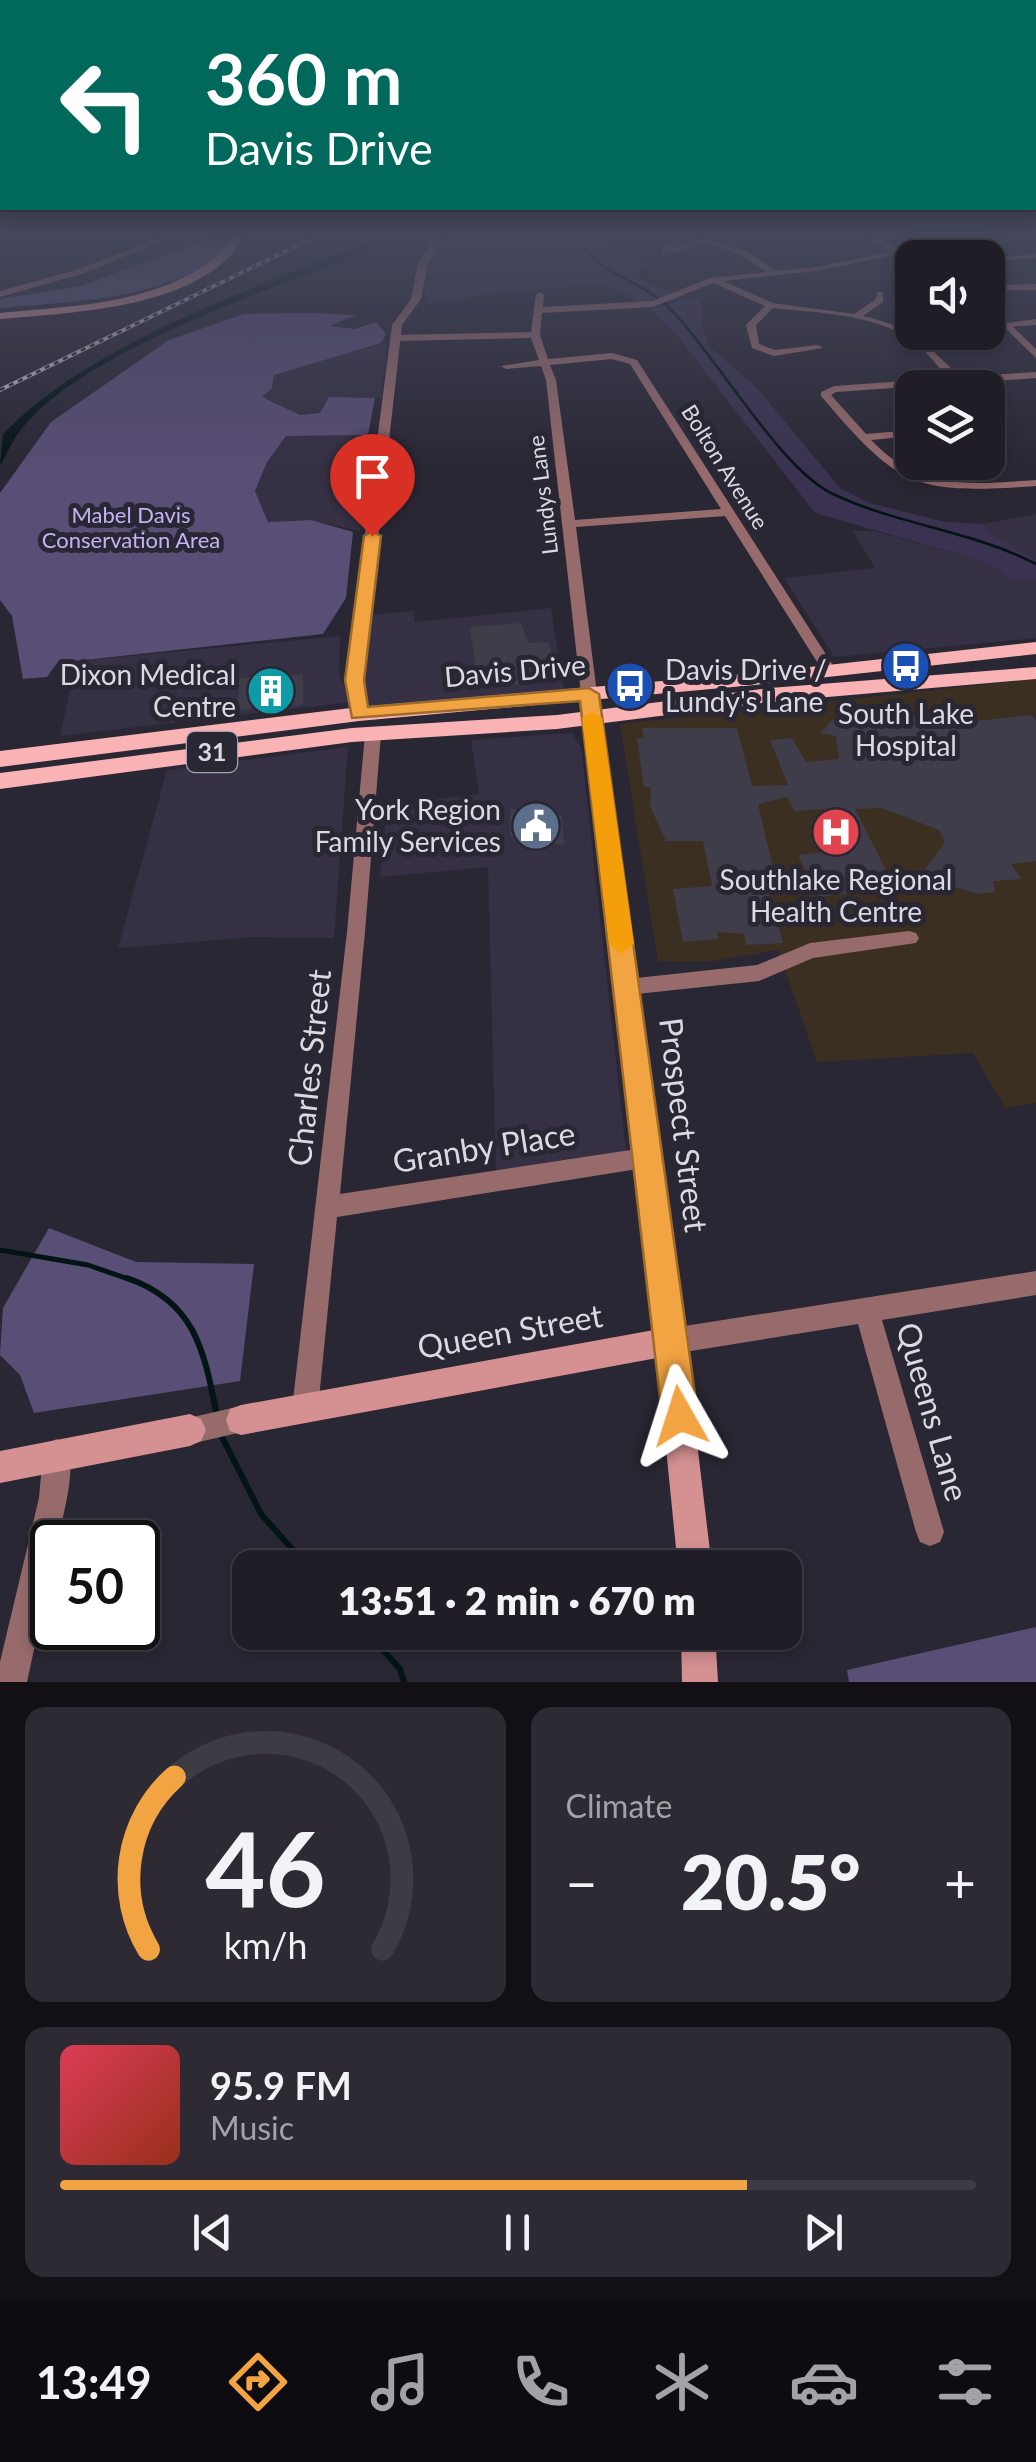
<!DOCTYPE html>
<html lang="en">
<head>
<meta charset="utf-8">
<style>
  :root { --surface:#201d27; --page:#2d2a33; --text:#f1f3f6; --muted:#a2a2a7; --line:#3d3b44; --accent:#f3a442 }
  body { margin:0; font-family:Lato,sans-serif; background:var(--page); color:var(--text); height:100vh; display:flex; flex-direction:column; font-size:38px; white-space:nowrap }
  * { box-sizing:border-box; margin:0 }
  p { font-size:32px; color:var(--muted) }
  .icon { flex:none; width:55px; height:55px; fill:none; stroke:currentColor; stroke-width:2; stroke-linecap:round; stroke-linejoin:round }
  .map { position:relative; height:1682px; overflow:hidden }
  .details { display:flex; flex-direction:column; gap:25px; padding:25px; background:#121015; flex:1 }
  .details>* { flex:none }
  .banner { position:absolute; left:0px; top:0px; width:1038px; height:210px; box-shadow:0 5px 15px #0003,0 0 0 2px var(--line); background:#00695c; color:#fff; overflow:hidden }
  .fabs { position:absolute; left:895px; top:240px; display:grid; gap:20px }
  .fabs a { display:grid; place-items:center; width:110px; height:110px; border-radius:20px; background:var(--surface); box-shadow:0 5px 15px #0003,0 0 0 2px var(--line); font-size:50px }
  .speed { position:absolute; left:30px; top:1520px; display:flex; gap:20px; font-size:50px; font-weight:700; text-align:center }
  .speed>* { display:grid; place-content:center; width:130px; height:130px; border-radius:50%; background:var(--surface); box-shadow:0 5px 15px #0003,0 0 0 2px var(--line); line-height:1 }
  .speed .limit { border:5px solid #111; border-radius:15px; background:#fff; color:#111 }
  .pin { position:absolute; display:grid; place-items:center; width:85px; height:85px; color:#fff; margin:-102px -42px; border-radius:50% 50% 50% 0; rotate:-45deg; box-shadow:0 0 10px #0007 }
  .pin .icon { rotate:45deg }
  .me { position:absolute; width:110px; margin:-55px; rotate:354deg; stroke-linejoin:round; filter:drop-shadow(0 0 8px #0008) }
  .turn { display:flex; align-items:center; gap:35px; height:210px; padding:0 40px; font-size:45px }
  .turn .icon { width:130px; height:130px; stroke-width:2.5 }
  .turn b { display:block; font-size:70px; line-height:85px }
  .big { font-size:75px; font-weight:800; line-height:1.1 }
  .details .widget { flex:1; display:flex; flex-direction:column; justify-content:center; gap:15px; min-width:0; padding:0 35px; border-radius:20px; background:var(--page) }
  .details .dial { align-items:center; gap:0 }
  .dial svg { height:260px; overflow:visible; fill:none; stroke:var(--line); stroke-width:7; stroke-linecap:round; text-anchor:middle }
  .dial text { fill:var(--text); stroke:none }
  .song { display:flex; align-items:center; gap:30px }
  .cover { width:120px; height:120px; border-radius:15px; background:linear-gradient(135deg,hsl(350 70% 55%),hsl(10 70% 35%)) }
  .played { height:10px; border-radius:5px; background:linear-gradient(90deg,var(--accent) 75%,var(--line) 75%) }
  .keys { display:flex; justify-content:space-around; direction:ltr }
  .heat { display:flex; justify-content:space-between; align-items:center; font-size:55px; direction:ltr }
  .details .tiles { flex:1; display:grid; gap:25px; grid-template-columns:1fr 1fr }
  .widget:last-child { grid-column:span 2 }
  .trip { position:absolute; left:232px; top:1550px; width:570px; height:100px; border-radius:20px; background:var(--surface); box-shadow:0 5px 15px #0003,0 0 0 2px var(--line); font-weight:800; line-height:100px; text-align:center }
  .dock { display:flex; height:160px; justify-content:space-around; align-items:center; background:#0d0c10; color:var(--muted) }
  .dock .icon { width:70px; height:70px }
  .dock .selected { color:var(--accent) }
  .dock b { font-size:45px; color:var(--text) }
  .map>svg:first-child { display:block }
</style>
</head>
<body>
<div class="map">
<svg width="1036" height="1682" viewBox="0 0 1036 1682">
  <rect width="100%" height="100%" fill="#2a2734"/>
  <!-- built -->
  <path fill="#353043" d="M 387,343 L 381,398 L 329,397 L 320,413 L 300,415 L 261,397 L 272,388 L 273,375 L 292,367 Z
    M 376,435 L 360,531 L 311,520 L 268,522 L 255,491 L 266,463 L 286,436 Z
    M 1036,514 L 1036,560 L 988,532 L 984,524 Z
    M 853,531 L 874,531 L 972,558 L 1002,572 L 1009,581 L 1036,581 L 1036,638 L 834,657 L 784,578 L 875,568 Z
    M 551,608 L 564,693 L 368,709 L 363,704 L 366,615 L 415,611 L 414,622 Z
    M 340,636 L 339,674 L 350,702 L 60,736 L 76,661 Z
    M 572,733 L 581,747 L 626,1152 L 496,1174 L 488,867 L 380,877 L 387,805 L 479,794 L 471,740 Z
    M 348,747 L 334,938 L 254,937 L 118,948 L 167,770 Z"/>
  <!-- education -->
  <path fill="#373040" d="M 910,235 L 1036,235 L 1036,241 L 933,246 Z"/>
  <!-- medical -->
  <path fill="#3a2f20" d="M 1036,679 L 1036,1103 L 1005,1108 L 973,1053 L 817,1062 L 778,950 L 708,962 L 658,961 L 620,724 Z"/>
  <!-- green -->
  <path fill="#3a3250" d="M 446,235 L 624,235 L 604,247 L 654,267 L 630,273 L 671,294 L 639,305 C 634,300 627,292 621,290 C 595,278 459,296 428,305 L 424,300 L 431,256 Z
    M 695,297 L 702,304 L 702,327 L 710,347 L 757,388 L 840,488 L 869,503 L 945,522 L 984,524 L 988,532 L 1036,560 L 1036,581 L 1009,581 L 1002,572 L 972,558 L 815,513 L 677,335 L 650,309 Z"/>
  <!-- forest -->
  <path fill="#594e75" d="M 219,235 L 237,235 C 192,300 72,301 0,308 L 0,299 L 81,286 Z
    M 308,313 L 356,315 L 330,326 L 355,329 L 376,322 L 386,334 L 381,343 L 274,375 L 272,388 L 262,397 L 300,415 L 320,413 L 329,397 L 375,398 L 368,435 L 286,436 L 267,462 L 255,491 L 268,522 L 311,520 L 353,532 L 346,598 L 323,634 L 57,663 L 47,677 L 23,679 L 12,616 L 0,600 L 0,493 L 51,422 L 169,340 L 244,314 Z
    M 49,1228 L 136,1262 L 254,1264 L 240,1381 L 34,1413 L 20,1375 L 0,1355 L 3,1308 Z
    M 1036,1627 L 1036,1682 L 849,1682 L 847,1670 Z"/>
  <!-- water -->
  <path fill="#031415" d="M 390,235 L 404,235 C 300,282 96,341 24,426 C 14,437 7,453 0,466 L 3,434 C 92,341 270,281 390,235 Z"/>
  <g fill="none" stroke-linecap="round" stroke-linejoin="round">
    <!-- stream-far2 -->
    <path stroke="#031415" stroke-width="2.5" d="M 584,248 C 605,276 640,281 665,304 C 713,349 778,468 833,494 C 898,525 973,531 1036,564"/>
    <!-- stream-far1 -->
    <path stroke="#031415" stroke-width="5" d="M 0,1250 L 88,1265 L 134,1281"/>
    <!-- stream -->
    <path stroke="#031415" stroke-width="6" d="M 127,1278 C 196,1302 204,1351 217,1416
      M 221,1435 L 261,1514 L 309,1568
      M 367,1632 L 400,1669 L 404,1682"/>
  </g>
  <!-- building -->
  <path fill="#403d4b" d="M 521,623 L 528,643 L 548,642 L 554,659 L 539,660 L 546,681 L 479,688 L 470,627 Z
    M 281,671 L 281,676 L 303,674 L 303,704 L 260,712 L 260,708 L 238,710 L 239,679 Z
    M 911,710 L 921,727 L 1032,715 L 1036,721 L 1036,861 L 1011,864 L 1021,879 L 993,881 L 995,892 L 978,894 L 929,879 L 924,871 L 945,842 L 939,830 L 882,808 L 855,809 L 895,888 L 819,897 L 798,855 L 842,850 L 824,809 L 794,811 L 787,797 L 758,804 L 779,894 L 769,893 L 783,943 L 746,945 L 744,934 L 717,932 L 718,939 L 683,942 L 673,889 L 712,886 L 703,841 L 666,841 L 650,806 L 651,787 L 644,787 L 637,738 L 644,738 L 642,728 L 737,728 L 752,786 L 788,785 L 770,740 L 792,738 L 806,762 L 839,759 L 836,736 L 820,733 L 833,719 L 843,728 L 876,725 L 871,715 Z
    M 510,809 L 549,809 L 549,815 L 562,815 L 564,844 L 531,844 L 531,836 L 510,836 Z"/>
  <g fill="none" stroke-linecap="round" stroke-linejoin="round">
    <!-- minor -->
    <path fill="#976b6c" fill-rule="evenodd" d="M 166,235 L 177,235 L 85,273 L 0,297 L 0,291 L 79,269 Z
      M 684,235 L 693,235 L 692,237 L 747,251 L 776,271 L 817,267 L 898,250 L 898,254 L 817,271 L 723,281 L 773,303 L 854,314 L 876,299 L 877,292 L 883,292 L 883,302 L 863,316 C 914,328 924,342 960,377 L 1036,372 L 1036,378 L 836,392 L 831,395 L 866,434 L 912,430 L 912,436 L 871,440 C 921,492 970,484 1036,480 L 1036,486 C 915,494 900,489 821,396 L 821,392 L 834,386 L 949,378 C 937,366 925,349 910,339 C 872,314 818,313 773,308 L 756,325 L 759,344 L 775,350 L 818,345 L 823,348 L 774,356 L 752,348 L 746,325 L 765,306 L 713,283 L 653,307 L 542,313 L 540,335 L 548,359 L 612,353 L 637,360 L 836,670 L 829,674 L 824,673 L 725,516 L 576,527 L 597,694 L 589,699 L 581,694 L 546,380 L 541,366 L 506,369 L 501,366 L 539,360 L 531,338 L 395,341 L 390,338 L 395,335 L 531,332 L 536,295 L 540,292 L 544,295 L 543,307 L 652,301 L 710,278 L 767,272 C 749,260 723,244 701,244 C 686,244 685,255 662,252 L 662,248 ZM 686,240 L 691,242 L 673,248 ZM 612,359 L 630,364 L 721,509 L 575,520 L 556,380 L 550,365 Z
      M 1036,254 L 1036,258 L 988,261 L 985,258 Z
      M 1036,284 L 1036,290 L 988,290 L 988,285 Z
      M 1036,319 L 1036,325 L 1005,327 L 1000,324 Z
      M 373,729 L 381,734 L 365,932 L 340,1194 L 650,1147 L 658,1150 L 661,1157 L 658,1164 L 650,1167 L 337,1217 L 318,1409 L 314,1418 L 305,1422 L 296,1418 L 292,1409 L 347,932 L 365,734 Z
      M 909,931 L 916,933 L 919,938 L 916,943 L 813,958 L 759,981 L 627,995 L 620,993 L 617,987 L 620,981 L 627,979 L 757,965 L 810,943 Z
      M 1036,1271 L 1036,1295 L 882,1320 L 944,1532 L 940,1542 L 930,1546 L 920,1542 L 916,1532 L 858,1324 L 672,1354 L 663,1350 L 659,1341 L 663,1332 L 672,1328 Z
      M 241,1406 L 251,1410 L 255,1420 L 251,1430 L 190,1444 L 180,1440 L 176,1430 L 180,1420 Z
      M 57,1439 L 67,1443 C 77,1469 63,1515 57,1542 L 52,1542 L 52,1565 L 27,1682 L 0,1682 L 0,1662 L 39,1498 L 43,1453 L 47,1443 Z"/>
    <!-- tertiary -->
    <path fill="#976b6c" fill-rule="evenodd" d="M 436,235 L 445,235 L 428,263 L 421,299 L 402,325 L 362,681 L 368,714 L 359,719 L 350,714 L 346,681 L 392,325 L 411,299 L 418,263 Z
      M 862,235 L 874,235 L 915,258 L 909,261 Z
      M 988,303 L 1036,349 L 1036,358 L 988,311 Z"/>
    <!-- secondary -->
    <path fill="#d59092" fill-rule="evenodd" d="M 237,235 L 246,235 C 240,243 234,253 226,260 C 173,309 69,313 0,319 L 0,313 C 82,305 181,304 237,235 Z
      M 589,689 L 598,694 L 663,1157 L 712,1568 L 678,1568 L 657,1358 L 241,1435 L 230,1431 L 226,1420 L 230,1409 L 241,1405 L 654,1330 L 637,1157 L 580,694 Z
      M 190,1414 L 201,1419 L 206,1430 L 201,1441 L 190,1446 L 0,1483 L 0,1451 Z
      M 681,1632 L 715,1632 L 718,1682 L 682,1682 Z"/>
    <!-- primary -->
    <path fill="#fab3b4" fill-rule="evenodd" d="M 1036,642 L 1036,654 L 755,685 L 359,721 L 0,767 L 0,751 L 359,707 L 755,673 Z
      M 1036,667 L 1036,679 L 770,702 L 557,729 L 352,742 L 0,789 L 0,773 L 352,728 L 557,715 L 770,688 Z"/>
    <!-- rail casing -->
    <g stroke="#b9b7c1" stroke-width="4">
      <path id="rail" d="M 0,390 L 319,235"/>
    </g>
    <!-- rail -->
    <use href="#rail" stroke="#2a2734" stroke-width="2.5" stroke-dasharray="5" stroke-linecap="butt"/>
  </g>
  <!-- sky -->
  <linearGradient id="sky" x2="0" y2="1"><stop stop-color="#17151d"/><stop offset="0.5" stop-color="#44475c"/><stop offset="1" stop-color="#44475c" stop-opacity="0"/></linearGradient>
  <rect width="1036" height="471" fill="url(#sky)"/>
  <!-- route -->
  <path fill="#f3a442" stroke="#9e6b2b" stroke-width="2.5" d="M 372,531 L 381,536 L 364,680 L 368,707 L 589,688 L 599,694 L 698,1416 L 692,1429 L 680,1434 L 668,1429 L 662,1416 L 580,701 L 352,718 L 345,680 L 364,536 Z"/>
  <!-- slow -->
  <path fill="#f59e0b" d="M 592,712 L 602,718 L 634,944 L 621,954 L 609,944 L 582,718 Z"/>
  <!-- icons -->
  <defs>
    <g id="bus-disc" transform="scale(2.5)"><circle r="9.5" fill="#1a4fb4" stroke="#2a2734"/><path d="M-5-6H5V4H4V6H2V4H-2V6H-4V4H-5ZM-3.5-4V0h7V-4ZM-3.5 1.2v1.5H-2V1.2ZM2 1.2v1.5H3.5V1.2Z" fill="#fff"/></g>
    <g id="building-disc" transform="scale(2.5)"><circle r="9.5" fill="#0f9aa8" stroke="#2a2734"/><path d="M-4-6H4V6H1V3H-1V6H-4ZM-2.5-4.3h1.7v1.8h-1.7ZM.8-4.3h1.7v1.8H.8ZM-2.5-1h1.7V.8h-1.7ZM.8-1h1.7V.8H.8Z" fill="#fff"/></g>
    <g id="civic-disc" transform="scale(2.5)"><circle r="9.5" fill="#5c6f8a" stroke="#2a2734"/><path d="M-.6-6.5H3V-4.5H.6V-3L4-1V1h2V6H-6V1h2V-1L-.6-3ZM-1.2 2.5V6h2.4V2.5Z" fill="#fff"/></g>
    <g id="hospital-disc" transform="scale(2.5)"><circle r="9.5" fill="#e0444e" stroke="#2a2734"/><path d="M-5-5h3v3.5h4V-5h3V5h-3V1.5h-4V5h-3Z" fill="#fff"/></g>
  </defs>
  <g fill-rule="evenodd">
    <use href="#bus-disc" x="906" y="666"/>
    <use href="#bus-disc" x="630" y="686"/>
    <use href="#building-disc" x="271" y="691"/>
    <use href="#civic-disc" x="536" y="826"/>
    <use href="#hospital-disc" x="836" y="832"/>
  </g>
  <g text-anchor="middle" stroke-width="10" stroke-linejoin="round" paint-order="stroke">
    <!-- far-street labels -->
    <g font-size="22" fill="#dbd9e2" stroke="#2a2734">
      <text transform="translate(725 467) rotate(58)" y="8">Bolton Avenue</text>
      <text transform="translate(543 495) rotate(-97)" y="8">Lundys Lane</text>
    </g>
    <!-- far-park labels -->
    <g font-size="22" fill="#c4b2f4" stroke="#2a2734">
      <text x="131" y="523">Mabel Davis<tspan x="131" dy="25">Conservation Area</tspan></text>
    </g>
    <!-- shield labels -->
    <rect fill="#2a2734" stroke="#a6a4ae" stroke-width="2.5" x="187" y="732" width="50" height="40" rx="8"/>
    <g font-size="25" font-weight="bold" fill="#dbd9e2">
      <text x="212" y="761">31</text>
    </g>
    <!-- poi labels -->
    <g font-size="28" fill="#dbd9e2" stroke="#2a2734" text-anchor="end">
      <text x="665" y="680" text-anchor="start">Davis Drive /<tspan x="665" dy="32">Lundy's Lane</tspan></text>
      <text x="236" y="685">Dixon Medical<tspan x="236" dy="32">Centre</tspan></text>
      <text x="906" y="724" text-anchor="middle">South Lake<tspan x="906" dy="32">Hospital</tspan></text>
      <text x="501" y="820">York Region<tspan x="501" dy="32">Family Services</tspan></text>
      <text x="836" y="890" text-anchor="middle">Southlake Regional<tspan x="836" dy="32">Health Centre</tspan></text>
    </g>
    <!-- street labels -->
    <g font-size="28" fill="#dbd9e2" stroke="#2a2734">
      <text transform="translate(515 671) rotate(-5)" y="10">Davis Drive</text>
    </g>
    <!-- near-street labels -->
    <g font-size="32" fill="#dbd9e2" stroke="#2a2734">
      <text transform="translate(310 1068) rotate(-84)" y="11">Charles Street</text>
      <text transform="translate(683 1125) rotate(83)" y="11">Prospect Street</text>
      <text transform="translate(484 1148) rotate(-9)" y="11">Granby Place</text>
      <text transform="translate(510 1332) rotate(-10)" y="11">Queen Street</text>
      <text transform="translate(932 1412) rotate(74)" y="11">Queens Lane</text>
    </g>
  </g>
</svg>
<div class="fabs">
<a><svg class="icon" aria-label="sound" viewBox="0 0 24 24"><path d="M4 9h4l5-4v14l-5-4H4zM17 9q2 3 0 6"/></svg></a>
<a><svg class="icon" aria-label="layers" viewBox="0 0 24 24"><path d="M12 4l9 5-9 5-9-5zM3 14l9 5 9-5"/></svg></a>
</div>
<div class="speed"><div class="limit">50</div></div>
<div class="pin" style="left:372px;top:536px;background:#d93025"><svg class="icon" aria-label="arrive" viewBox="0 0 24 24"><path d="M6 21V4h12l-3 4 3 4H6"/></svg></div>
<svg class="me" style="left:680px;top:1416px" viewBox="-20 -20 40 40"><path d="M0-17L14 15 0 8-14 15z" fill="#f3a442" stroke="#fff" stroke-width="4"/></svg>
<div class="trip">13:51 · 2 min · 670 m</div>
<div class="banner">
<div class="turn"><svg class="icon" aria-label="left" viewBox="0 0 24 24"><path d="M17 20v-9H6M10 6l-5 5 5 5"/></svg><div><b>360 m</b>Davis Drive</div></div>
</div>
</div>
<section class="details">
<div class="tiles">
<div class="widget dial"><svg viewBox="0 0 100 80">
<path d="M14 69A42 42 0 1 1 86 69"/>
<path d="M14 69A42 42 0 0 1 22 16" stroke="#f3a442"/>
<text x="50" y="56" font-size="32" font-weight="700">46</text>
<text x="50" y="72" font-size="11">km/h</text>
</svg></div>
<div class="widget"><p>Climate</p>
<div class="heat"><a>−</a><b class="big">20.5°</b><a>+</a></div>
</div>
<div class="widget">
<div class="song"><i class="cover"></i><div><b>95.9 FM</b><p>Music</p></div></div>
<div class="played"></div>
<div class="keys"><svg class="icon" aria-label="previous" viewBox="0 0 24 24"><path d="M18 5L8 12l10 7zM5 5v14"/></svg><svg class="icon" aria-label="pause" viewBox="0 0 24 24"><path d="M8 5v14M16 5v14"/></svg><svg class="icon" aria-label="next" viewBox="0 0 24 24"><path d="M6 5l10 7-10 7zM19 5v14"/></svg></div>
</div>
</div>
</section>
<nav class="dock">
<b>13:49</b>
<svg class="icon selected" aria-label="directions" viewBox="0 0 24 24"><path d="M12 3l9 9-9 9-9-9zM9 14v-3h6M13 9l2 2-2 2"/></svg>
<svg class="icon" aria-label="music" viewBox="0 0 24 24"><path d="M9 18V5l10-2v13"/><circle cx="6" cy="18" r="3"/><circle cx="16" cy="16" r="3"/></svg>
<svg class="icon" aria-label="phone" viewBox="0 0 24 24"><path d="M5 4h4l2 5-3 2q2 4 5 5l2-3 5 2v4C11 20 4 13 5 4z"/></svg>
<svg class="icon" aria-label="climate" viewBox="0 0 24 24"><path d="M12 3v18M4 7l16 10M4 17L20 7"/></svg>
<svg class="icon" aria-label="car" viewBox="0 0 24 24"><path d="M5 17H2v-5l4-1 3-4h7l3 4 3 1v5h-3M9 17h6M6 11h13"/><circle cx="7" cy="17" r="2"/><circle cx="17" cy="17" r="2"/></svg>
<svg class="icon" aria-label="filters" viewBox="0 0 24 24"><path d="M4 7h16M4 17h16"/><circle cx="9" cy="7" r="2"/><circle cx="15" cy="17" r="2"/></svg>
</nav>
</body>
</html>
